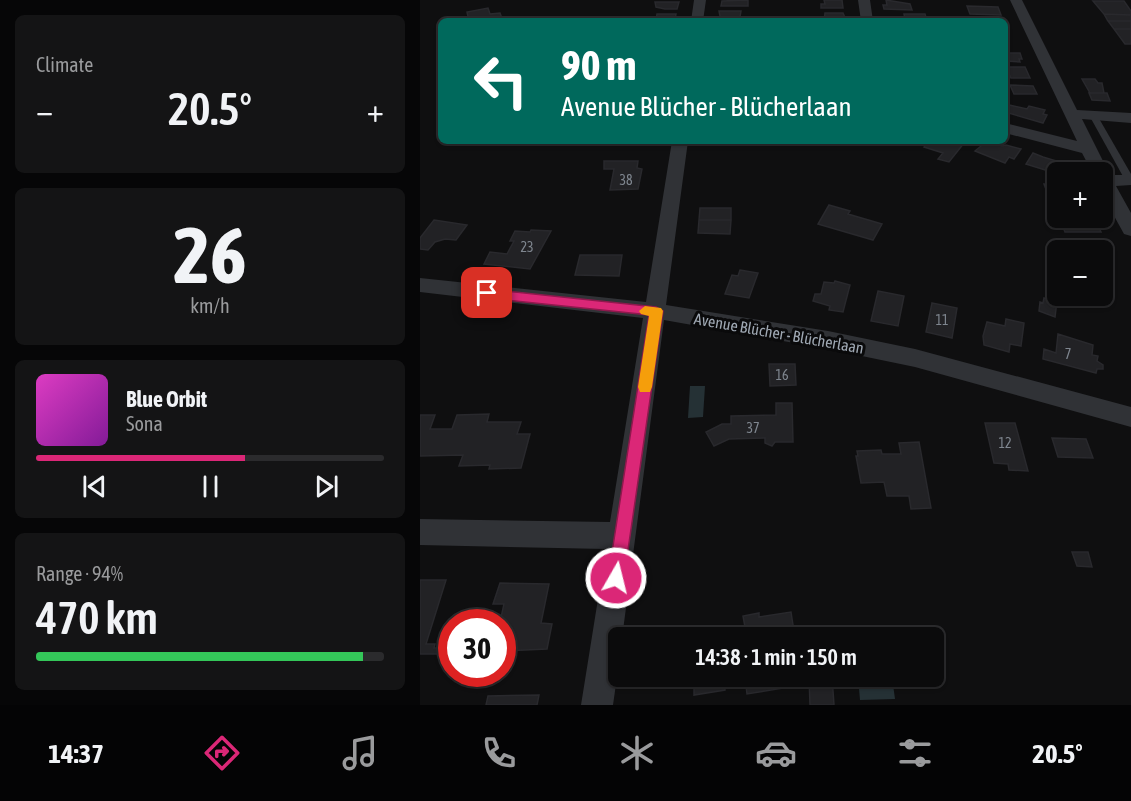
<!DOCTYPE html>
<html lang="en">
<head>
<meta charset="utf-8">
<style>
  :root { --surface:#0b0b0c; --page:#141415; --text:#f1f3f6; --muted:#9a9b9d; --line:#2b2b2d; --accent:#db2777 }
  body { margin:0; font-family:"Asap Condensed",sans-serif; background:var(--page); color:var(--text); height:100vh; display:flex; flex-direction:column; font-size:22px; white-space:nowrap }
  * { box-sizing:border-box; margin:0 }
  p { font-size:20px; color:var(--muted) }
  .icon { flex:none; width:33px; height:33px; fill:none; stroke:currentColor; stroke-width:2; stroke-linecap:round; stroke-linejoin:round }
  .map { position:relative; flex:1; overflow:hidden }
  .details { display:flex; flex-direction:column; gap:15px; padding:15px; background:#060607; width:420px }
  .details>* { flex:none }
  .hud { position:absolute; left:18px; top:18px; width:570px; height:126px; border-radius:9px; box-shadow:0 2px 4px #0004,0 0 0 2px var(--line); background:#00695c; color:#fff; overflow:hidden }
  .buttons { position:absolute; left:627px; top:162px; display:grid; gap:12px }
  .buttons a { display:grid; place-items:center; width:66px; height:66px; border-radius:9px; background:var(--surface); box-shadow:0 2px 4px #0004,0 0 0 2px var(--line); font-size:30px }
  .speed { position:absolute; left:18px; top:609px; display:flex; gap:12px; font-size:30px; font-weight:700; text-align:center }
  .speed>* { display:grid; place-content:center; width:78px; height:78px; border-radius:50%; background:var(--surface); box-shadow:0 2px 4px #0004,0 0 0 2px var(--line); line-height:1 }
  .speed .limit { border:9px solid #d22; background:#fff; color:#111 }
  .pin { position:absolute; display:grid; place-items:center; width:51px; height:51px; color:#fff; margin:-26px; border-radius:12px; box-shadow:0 3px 9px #0006 }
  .me { position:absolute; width:66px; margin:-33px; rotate:8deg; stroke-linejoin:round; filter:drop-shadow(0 0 4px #0008) }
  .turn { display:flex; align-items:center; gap:21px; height:126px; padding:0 24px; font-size:27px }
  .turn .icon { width:78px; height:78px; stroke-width:2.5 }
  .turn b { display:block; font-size:42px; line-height:51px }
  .big { font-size:45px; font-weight:600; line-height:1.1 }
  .details .widget { flex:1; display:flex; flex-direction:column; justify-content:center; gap:9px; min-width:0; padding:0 21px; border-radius:9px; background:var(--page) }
  .details .dial { align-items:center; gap:0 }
  .dial b { font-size:78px; line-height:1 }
  .song { display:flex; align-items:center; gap:18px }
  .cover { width:72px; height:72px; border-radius:9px; background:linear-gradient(135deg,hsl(310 70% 55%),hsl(290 70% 35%)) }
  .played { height:6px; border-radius:3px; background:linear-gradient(90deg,var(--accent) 60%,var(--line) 60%) }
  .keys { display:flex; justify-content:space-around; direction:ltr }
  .heat { display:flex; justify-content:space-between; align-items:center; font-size:33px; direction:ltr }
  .charge { height:9px; border-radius:4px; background:linear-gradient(90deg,#34c759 94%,var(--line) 0) }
  .trip { position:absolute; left:188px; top:627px; width:336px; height:60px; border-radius:9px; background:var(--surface); box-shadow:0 2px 4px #0004,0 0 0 2px var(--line); font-weight:600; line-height:60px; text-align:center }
  .tab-bar { display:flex; height:96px; justify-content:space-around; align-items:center; background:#040405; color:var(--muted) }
  .tab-bar .icon { width:42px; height:42px }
  .tab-bar .active { color:var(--accent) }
  .tab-bar b { font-size:27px; color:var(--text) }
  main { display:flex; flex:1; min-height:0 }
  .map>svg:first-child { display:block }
</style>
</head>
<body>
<main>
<section class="details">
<div class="widget"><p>Climate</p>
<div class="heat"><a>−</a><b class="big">20.5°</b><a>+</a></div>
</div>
<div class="widget dial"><b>26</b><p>km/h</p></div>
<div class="widget">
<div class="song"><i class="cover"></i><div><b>Blue Orbit</b><p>Sona</p></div></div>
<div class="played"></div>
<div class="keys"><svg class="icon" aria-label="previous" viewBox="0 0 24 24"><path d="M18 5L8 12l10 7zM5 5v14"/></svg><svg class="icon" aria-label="pause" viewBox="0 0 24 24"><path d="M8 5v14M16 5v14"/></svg><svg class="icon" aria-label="next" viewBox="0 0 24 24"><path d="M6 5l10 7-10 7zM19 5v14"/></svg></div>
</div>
<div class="widget"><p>Range · 94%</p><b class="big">470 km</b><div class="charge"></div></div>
</section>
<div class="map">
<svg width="711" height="705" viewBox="0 0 711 705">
  <rect width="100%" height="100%" fill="#0f0f10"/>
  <!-- water -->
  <path fill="#253135" d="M 270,386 L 285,386 L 283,417 L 268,418 Z
    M 438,677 L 472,677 L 475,699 L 440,700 Z"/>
  <!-- building -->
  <path fill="#222225" stroke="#29292d" stroke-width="1.5" d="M 328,0 L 328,6 L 301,6 L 302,1 Z
    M 404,0 L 422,0 L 423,8 L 401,8 L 401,4 L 405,4 Z
    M 466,0 L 490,4 L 492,10 L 464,9 L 463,5 L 467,5 Z
    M 673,1 L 704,1 L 711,11 L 711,15 L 684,14 Z
    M 235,2 L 259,2 L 257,9 L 245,9 L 236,7 Z
    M 547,6 L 578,7 L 581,15 L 550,14 Z
    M 68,8 L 70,14 L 80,13 L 83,21 L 49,21 L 47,12 Z
    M 299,11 L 321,11 L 320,17 L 325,17 L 325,21 L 301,21 Z
    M 405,13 L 423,13 L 426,20 L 404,21 Z
    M 237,14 L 256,14 L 255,20 L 236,20 Z
    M 484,14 L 505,14 L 507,21 L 485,19 Z
    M 684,14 L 711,15 L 711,21 L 688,21 Z
    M 688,21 L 711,21 L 711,29 L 694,29 Z
    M 694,29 L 711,29 L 711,44 L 705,44 Z
    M 585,53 L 600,53 L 602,59 L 599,59 L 600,62 L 585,61 Z
    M 586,67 L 605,67 L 610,78 L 591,78 Z
    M 662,79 L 675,79 L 678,83 L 682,83 L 684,93 L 670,93 Z
    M 590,85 L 613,86 L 617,94 L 594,94 Z
    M 669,93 L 687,93 L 690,101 L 672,100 Z
    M 585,104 L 607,109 L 609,106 L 625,110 L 623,114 L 627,115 L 623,123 L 585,112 Z
    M 508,141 L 538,141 L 544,143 L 529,162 L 518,159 L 523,153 L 504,147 Z
    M 567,141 L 582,146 L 586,145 L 601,149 L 594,159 L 589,157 L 585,163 L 555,151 Z
    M 613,153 L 623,157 L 646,164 L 641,172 L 638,174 L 606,164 Z
    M 184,161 L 218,161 L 217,168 L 222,169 L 218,189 L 190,190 L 194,169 L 184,169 Z
    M 624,184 L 638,184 L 638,200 L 630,200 Z
    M 409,205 L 430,211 L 428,214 L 462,224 L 453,240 L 398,224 Z
    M 280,208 L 311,208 L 311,220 L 279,220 Z
    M 656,218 L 675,218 L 681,232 L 645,232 L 640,219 L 657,220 Z
    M 14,220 L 47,225 L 36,240 L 25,239 L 15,242 L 8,250 L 0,249 L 0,238 Z
    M 279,220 L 311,220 L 310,234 L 278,233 Z
    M 111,230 L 131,231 L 110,269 L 64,264 L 70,252 L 87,254 L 94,241 L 90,241 L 95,231 L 110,232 Z
    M 160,255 L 202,255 L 199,276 L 155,275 Z
    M 320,270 L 338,273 L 329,298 L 305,294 L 312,275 L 318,276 Z
    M 415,281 L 430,285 L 423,312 L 409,310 L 410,306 L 393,301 L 395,294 L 401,294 L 404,282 L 414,283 Z
    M 458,291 L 484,296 L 478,326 L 451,321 Z
    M 624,298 L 637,301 L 635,317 L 619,311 L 620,302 L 623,303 Z
    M 512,303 L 537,308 L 532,338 L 506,332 Z
    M 586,319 L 604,323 L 601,346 L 590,344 L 589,352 L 564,345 L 563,336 L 567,322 L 585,326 Z
    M 638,334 L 673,345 L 672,355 L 678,356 L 677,361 L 683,365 L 683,369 L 677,369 L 676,373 L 623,359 L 624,349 L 636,353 Z
    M 349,364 L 375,364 L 376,385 L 350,386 Z
    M 356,403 L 372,403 L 373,442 L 355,442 L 352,446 L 345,443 L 345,438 L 309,439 L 294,446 L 286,432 L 302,424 L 311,424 L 311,416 L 356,415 Z
    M 69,414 L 67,422 L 101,422 L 97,434 L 110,434 L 101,468 L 69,469 L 70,465 L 39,466 L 43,455 L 0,456 L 0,415 L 15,415 L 10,429 L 32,429 L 37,415 Z
    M 565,423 L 595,423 L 608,471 L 589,470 L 588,464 L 574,463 Z
    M 632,438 L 666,439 L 673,458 L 638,457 Z
    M 499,442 L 511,508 L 491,509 L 489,496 L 467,496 L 464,482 L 441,483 L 436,456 L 438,456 L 437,451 L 461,450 L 462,454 L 481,454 L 479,443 Z
    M 652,552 L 668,552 L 672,567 L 657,566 Z
    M 0,580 L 26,580 L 6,644 L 15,644 L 14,648 L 21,648 L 19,654 L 0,654 Z
    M 80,583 L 129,584 L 121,623 L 132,624 L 127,649 L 82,651 L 82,622 L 80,622 L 84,604 L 73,604 Z
    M 371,612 L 375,638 L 327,638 L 323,616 L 339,613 L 339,617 Z
    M 305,626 L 306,638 L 263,638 L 263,632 Z
    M 252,676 L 368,676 L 370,687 L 327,694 L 326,686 L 322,686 L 321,680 L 305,682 L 305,690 L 274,695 L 274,679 L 252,682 Z
    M 389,676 L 412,676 L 414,705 L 390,705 Z
    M 119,695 L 117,705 L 66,705 L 68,696 Z"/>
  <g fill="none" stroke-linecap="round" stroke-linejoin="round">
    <!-- service -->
    <path fill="#303236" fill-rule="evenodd" d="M 673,112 L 677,115 L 711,174 L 711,183 L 705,180 L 669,115 Z"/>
    <!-- minor -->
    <path fill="#303236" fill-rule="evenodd" d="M 274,0 L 286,0 L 283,21 L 271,21 Z
      M 438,0 L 450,0 L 453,21 L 441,21 Z
      M 590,0 L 602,0 L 657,110 L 711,113 L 711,123 L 662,119 L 690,175 L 711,175 L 711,185 L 696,186 L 711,213 L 711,236 L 704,234 L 682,194 L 682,172 L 672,172 L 662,153 L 585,133 L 585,123 L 657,141 Z
      M 252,141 L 268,141 L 246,305 L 408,331 L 495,349 L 711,407 L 711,427 L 495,367 L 408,349 L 244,320 L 202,638 L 198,638 L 198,670 L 193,705 L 161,705 L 186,549 L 0,545 L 0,519 L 190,522 L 223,318 L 0,292 L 0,278 L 226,302 Z"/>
  </g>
  <!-- route -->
  <path fill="#db2777" stroke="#8e194d" stroke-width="1.5" d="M 67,289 L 236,307 L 243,311 L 203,584 L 196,587 L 190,584 L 188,578 L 229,315 L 67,298 L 61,293 Z"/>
  <!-- slow -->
  <path fill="#f59e0b" d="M 225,306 L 241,308 L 243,311 L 232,387 L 230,392 L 220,392 L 218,387 L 229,316 L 221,314 L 219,311 Z"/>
  <g text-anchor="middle" stroke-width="6" stroke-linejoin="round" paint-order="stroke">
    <!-- number labels -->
    <g font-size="14" fill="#7f868f">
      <text x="206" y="185">38</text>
      <text x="107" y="252">23</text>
      <text x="522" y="325">11</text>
      <text x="648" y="359">7</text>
      <text x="362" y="380">16</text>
      <text x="333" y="433">37</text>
      <text x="585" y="448">12</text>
    </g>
    <!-- street labels -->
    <g font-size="16" fill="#9fa8b3" stroke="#0a0a0b">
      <text transform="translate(359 333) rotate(10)" y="6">Avenue Blücher - Blücherlaan</text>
    </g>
  </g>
</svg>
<div class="buttons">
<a>+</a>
<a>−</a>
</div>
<div class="speed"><div class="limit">30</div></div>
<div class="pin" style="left:67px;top:293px;background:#d93025"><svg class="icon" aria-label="arrive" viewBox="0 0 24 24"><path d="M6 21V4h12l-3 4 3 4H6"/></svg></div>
<svg class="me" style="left:196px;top:578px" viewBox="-20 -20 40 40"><circle r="17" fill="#db2777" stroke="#fff" stroke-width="3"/><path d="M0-11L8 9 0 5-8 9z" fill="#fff"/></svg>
<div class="trip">14:38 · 1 min · 150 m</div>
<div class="hud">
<div class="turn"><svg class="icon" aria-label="left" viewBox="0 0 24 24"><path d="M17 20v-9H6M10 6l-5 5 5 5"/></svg><div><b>90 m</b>Avenue Blücher - Blücherlaan</div></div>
</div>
</div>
</main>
<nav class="tab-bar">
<b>14:37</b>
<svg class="icon active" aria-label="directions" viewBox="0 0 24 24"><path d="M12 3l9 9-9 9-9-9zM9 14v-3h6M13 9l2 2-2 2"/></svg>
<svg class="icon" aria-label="music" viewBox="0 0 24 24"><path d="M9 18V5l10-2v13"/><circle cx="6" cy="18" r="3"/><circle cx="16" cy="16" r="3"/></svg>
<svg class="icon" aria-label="phone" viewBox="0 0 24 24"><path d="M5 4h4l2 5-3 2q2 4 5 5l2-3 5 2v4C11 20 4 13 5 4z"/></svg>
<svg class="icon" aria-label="climate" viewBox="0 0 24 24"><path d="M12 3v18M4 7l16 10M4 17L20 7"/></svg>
<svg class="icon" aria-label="car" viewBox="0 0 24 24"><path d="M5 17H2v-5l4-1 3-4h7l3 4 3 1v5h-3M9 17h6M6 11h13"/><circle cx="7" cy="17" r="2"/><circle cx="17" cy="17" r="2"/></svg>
<svg class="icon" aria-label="filters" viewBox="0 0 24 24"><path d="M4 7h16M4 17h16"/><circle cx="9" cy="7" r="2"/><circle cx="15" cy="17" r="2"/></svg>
<b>20.5°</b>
</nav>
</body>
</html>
